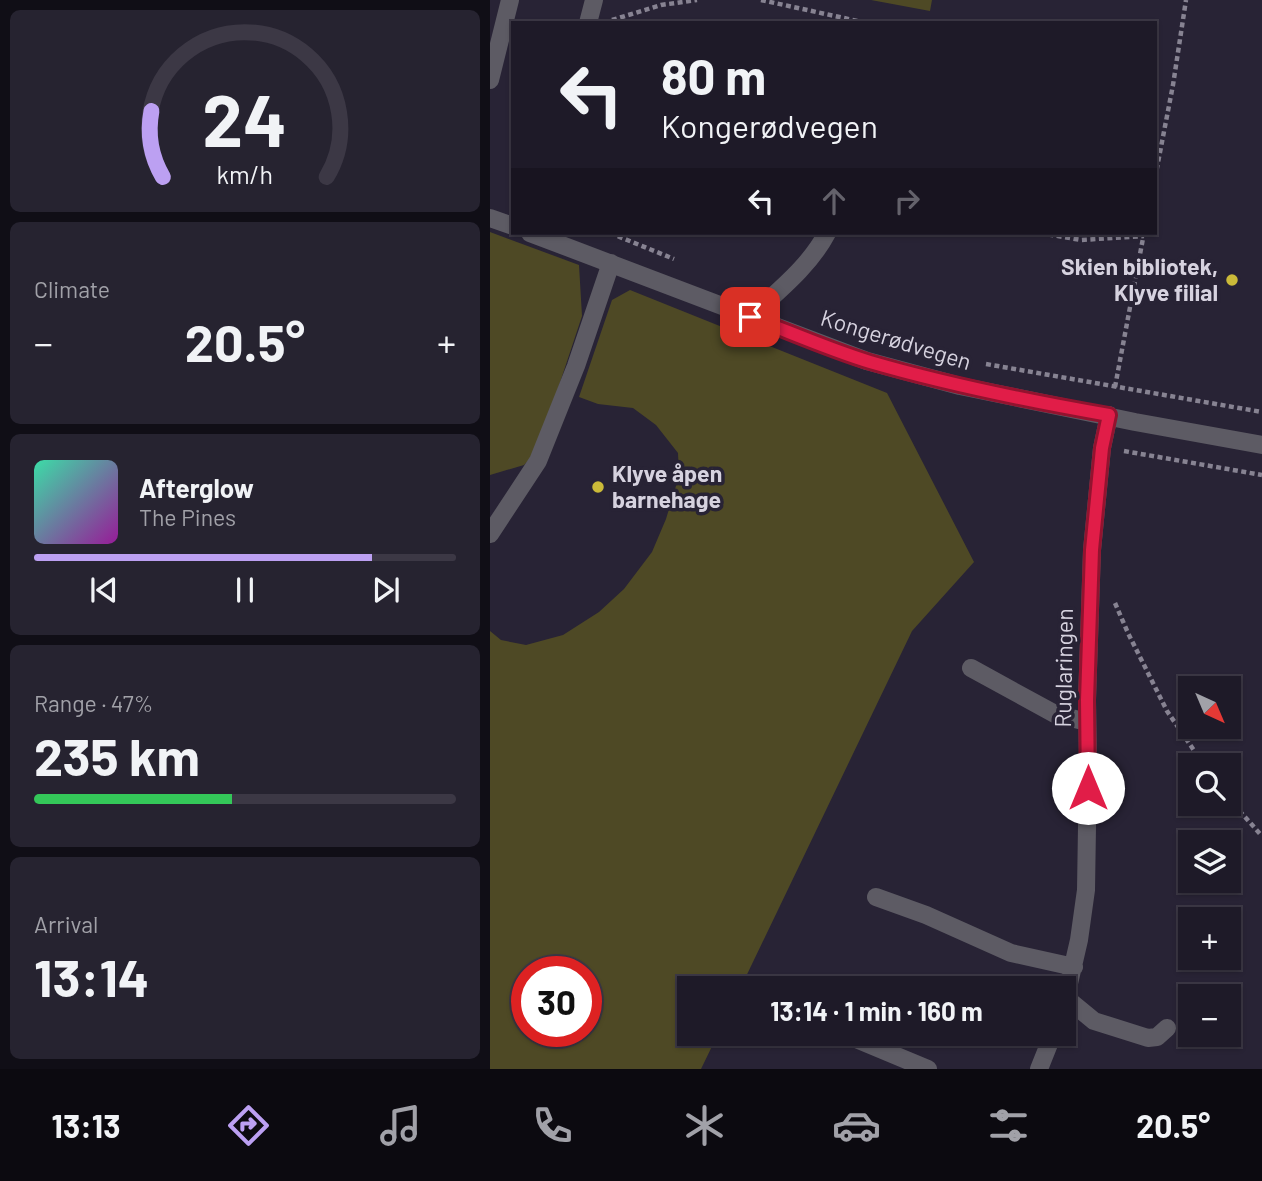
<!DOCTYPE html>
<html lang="en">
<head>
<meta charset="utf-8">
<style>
  :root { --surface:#1e1a28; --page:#262330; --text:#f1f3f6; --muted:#a1a1a8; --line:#3c3845; --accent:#bca0f2 }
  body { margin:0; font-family:Barlow,sans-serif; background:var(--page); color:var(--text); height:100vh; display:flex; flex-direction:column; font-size:26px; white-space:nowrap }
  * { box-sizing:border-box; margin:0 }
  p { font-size:23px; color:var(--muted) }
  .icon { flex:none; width:38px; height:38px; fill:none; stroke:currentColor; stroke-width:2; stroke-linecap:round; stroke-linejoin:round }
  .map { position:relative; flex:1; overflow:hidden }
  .drawer { display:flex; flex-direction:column; gap:10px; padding:10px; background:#100e16; width:490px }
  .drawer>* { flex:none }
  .top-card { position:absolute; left:21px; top:21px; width:646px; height:214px; border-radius:0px; box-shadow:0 2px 5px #0004,0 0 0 2px var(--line); background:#1e1a28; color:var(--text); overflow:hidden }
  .needle { width:46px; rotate:136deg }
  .fabs { position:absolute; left:688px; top:676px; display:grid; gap:14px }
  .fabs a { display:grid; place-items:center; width:63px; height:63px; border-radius:0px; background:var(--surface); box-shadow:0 2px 5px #0004,0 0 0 2px var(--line); font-size:35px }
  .speed { position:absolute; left:21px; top:956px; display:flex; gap:14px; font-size:35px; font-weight:700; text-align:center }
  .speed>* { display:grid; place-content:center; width:91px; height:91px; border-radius:50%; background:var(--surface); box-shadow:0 2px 5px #0004,0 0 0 2px var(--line); line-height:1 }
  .speed .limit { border:10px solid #d22; background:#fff; color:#111 }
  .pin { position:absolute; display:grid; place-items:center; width:60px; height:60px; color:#fff; margin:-30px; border-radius:14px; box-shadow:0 4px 10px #0006 }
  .me { position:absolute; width:77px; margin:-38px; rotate:0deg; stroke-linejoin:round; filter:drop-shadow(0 0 5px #0008) }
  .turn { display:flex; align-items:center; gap:24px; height:147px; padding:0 35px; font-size:32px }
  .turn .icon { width:91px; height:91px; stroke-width:2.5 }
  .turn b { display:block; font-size:49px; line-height:60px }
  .lanes { display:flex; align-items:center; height:66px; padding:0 35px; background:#0003; justify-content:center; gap:35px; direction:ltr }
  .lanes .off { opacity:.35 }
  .big { font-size:52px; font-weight:700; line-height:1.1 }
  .drawer .card { flex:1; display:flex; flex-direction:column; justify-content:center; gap:10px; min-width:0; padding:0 24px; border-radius:10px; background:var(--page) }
  .drawer .dial { align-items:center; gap:0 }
  .dial svg { height:182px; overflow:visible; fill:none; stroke:var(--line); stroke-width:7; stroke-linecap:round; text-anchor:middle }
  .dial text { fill:var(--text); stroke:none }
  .song { display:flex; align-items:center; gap:21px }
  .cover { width:84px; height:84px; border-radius:10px; background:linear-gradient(135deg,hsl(160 70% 55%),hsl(300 70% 35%)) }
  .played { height:7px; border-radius:4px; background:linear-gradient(90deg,var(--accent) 80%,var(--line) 80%) }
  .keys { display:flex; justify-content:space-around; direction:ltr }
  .heat { display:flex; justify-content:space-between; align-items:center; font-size:38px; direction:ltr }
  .charge { height:10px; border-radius:5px; background:linear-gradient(90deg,#34c759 47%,var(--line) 0) }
  .trip { position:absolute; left:187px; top:976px; width:399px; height:70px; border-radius:0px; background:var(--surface); box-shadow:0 2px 5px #0004,0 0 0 2px var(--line); font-weight:700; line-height:70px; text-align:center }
  .tab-bar { display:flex; height:112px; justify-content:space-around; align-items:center; background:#0c0a10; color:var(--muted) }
  .tab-bar .icon { width:49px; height:49px }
  .tab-bar .current { color:var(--accent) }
  .tab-bar b { font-size:32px; color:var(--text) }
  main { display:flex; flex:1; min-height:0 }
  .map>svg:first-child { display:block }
</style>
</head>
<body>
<main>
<section class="drawer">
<div class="card dial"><svg viewBox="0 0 100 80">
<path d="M14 69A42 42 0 1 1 86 69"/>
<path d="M14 69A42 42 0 0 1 9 40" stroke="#bca0f2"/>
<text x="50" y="56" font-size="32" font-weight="700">24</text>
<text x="50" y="72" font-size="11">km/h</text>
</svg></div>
<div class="card"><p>Climate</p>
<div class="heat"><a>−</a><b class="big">20.5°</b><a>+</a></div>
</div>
<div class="card">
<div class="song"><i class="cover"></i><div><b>Afterglow</b><p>The Pines</p></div></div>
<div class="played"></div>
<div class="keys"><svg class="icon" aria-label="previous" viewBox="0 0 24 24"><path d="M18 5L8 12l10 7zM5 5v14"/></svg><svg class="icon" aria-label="pause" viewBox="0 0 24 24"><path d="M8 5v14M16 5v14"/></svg><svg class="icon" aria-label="next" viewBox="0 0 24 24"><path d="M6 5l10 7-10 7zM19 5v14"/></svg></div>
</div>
<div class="card"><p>Range · 47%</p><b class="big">235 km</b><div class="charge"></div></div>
<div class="card"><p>Arrival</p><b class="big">13:14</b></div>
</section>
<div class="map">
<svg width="772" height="1069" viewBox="0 0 772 1069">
  <rect width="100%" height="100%" fill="#282335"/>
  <!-- green -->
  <path fill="#4e4925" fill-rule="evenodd" d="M 381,0 L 442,0 L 440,11 Z
    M 0,232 L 89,265 L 92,316 L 47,452 L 34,465 L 0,475 Z
    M 140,290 L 397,393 L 484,562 L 422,631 L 250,989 L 200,989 L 200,1034 L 228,1034 L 211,1069 L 0,1069 L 0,631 L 11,640 L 36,645 L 73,635 L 109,612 L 134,589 L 162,552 L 176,519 L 189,476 L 188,453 L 166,425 L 143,408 L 108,404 L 89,397 L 122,300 ZM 37,971 L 96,971 L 96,1031 L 37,1031 Z"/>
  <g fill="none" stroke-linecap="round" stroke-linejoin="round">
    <!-- path -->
    <path stroke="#878392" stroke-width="4.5" stroke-dasharray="5 3.5" stroke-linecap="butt" d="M 271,0 L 377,23
      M 122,20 L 171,5 L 207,0
      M 665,178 L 683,85 L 696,0
      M 120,233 L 184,259
      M 550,233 L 591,240 L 654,236
      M 496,364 L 772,412
      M 625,387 L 654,233
      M 634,451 L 772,475
      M 625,603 L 638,633 L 677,711 L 714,765
      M 738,798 L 772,836"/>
    <!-- minor -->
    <path stroke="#5d5b64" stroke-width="18" d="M 98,23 L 104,0
      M 0,80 L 20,0
      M 0,218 L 23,226
      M 40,233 L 377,361 L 470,386 L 645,422 L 772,445
      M 260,317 C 288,291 319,267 337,233
      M 0,534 L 48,461 L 86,366 L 121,263
      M 481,668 L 565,714 L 597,722
      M 386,897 L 436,915 L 521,953 L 584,967
      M 576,998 L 604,1021 L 658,1038 L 667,1037 L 677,1028
      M 574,1005 L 589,940 L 596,890 L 598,763 L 597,700 L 602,550 L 612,448 L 619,415
      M 354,1034 L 438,1069
      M 549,1069 L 563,1034"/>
  </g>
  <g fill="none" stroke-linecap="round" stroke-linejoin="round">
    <!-- route casing -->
    <g stroke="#92132f" stroke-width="18">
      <path id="route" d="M 260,317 C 300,332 340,350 380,362 C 459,385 539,401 619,415 L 612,448 L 602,550 L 597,700 L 598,788"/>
    </g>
    <!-- route -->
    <use href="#route" stroke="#e11d48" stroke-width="12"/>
  </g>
  <!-- markers -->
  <g fill="#cbba39" stroke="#282335" stroke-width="2.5">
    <circle cx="742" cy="280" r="7"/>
    <circle cx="108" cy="487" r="7"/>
  </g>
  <g text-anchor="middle" stroke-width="7" stroke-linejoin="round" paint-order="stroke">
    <!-- poi labels -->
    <g font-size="23" font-weight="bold" fill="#d6d2df" stroke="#282335" text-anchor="end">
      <text x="728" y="275">Skien bibliotek,<tspan x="728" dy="26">Klyve filial</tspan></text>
      <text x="122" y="482" text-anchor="start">Klyve åpen<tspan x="122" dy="26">barnehage</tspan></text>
    </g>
    <!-- street labels -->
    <g font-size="23" fill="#d6d2df" stroke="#282335">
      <text transform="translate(406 340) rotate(17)" y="8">Kongerødvegen</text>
      <text transform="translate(574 668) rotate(-89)" y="8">Ruglaringen</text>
    </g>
  </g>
</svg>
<div class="fabs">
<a><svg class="needle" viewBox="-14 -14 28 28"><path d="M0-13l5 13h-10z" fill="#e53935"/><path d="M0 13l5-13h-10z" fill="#a1a1a8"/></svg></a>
<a><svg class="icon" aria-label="search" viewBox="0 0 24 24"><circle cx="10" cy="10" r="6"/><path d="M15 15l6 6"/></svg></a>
<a><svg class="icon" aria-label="layers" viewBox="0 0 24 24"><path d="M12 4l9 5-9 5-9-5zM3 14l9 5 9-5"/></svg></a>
<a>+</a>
<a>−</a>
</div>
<div class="speed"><div class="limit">30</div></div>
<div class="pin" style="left:260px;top:317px;background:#d93025"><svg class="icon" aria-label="arrive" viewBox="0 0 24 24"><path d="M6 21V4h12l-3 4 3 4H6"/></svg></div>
<svg class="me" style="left:598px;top:788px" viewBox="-20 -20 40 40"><circle r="19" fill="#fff"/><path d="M0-13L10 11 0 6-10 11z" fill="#e11d48"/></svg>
<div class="trip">13:14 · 1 min · 160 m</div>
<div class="top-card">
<div class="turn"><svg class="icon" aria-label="left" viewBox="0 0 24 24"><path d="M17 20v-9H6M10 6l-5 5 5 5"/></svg><div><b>80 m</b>Kongerødvegen</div></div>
<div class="lanes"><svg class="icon" aria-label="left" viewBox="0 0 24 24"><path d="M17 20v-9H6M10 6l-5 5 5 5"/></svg><svg class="icon off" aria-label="ahead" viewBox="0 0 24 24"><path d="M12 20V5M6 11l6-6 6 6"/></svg><svg class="icon off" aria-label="right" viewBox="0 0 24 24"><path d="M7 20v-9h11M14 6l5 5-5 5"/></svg></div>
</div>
</div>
</main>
<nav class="tab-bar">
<b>13:13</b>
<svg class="icon current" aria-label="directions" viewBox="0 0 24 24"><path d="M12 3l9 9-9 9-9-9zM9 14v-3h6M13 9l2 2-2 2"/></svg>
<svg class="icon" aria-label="music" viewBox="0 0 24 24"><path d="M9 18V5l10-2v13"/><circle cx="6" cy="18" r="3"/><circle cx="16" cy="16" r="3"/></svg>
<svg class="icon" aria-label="phone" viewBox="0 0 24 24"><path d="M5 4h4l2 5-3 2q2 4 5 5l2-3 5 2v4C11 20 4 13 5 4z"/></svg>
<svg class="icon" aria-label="climate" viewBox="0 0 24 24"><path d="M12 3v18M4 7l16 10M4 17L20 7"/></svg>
<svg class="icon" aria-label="car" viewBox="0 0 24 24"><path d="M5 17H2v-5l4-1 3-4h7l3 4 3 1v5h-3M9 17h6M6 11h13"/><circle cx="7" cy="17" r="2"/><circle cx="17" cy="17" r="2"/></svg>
<svg class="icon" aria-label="filters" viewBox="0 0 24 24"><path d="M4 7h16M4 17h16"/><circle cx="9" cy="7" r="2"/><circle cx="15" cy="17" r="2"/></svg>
<b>20.5°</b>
</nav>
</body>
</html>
